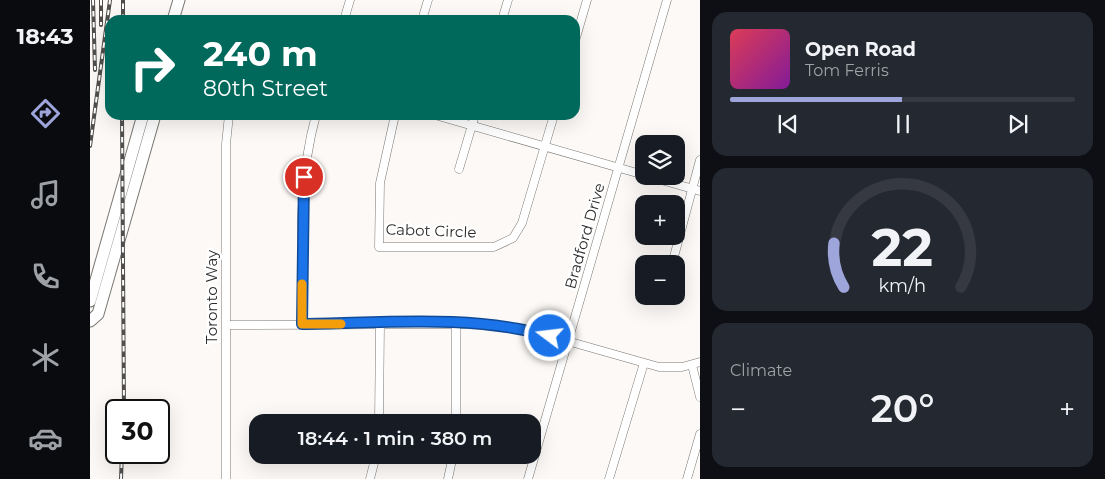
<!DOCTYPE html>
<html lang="en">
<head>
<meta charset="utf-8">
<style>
  :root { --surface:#171b24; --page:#242831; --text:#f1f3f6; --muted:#9ea1a6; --line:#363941; --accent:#9ea5db }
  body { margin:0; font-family:Montserrat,sans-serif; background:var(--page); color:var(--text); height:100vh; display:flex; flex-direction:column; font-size:19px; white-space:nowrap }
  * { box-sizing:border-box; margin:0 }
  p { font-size:16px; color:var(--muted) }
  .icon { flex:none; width:28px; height:28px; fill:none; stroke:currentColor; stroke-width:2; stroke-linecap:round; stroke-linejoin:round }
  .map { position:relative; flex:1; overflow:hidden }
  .drawer { display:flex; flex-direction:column; gap:12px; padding:12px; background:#0d0f14; width:405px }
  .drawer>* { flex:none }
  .guide { position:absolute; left:15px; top:15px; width:475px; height:105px; border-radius:15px; box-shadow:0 5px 20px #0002; background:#00695c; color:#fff; overflow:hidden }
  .buttons { position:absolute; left:545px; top:135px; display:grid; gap:10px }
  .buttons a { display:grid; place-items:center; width:50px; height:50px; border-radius:10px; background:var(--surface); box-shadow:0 5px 20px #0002; font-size:25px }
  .speed { position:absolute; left:15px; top:399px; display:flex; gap:10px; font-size:25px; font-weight:700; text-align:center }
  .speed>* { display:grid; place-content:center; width:65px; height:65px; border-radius:50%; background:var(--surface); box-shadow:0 5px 20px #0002; line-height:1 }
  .speed .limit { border:2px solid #111; border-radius:8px; background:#fff; color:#111 }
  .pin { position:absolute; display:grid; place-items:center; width:42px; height:42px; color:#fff; margin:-21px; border:2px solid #fff; border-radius:50%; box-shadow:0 1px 5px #0007 }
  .me { position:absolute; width:55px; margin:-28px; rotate:285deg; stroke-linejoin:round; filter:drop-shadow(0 0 4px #0008) }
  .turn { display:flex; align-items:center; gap:18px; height:105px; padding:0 15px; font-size:22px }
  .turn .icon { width:65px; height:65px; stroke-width:2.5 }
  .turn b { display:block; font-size:35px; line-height:42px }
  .big { font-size:38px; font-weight:600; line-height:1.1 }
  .drawer .card { flex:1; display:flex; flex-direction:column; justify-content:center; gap:8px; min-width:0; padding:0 18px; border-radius:15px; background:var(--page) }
  .drawer .dial { align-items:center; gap:0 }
  .dial svg { height:130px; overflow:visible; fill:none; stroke:var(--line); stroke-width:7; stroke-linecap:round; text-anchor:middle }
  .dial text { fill:var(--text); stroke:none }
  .song { display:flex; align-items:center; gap:15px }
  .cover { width:60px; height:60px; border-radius:8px; background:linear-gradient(135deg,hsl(350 70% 55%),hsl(290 70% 35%)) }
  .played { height:5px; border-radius:2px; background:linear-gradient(90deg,var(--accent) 50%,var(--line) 50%) }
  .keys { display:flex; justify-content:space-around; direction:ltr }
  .heat { display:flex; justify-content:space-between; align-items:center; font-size:28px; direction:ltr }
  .trip { position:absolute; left:159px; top:414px; width:292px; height:50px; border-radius:15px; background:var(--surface); box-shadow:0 5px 20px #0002; font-weight:600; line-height:50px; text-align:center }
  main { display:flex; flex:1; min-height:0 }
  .dock { display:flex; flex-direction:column; width:90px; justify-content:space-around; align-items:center; background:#090b0e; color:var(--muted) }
  .dock .icon { width:35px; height:35px }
  .dock .active { color:var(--accent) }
  .dock b { font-size:22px; color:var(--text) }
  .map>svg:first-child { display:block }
</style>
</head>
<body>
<main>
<nav class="dock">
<b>18:43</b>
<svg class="icon active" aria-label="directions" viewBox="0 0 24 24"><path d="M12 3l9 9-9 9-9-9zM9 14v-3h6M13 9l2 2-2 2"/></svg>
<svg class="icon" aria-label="music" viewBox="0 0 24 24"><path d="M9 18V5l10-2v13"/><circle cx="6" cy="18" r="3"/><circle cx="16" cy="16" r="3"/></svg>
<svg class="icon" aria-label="phone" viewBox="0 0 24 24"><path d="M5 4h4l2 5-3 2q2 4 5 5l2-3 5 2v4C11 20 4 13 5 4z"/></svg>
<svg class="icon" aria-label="climate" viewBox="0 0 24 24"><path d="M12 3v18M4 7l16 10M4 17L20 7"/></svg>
<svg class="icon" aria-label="car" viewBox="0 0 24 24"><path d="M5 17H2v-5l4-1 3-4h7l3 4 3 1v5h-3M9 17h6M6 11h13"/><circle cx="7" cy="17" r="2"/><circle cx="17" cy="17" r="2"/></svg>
</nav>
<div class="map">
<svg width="610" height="479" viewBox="0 0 610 479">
  <rect width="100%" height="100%" fill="#fcf9f6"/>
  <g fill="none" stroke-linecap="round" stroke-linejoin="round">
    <!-- street casing -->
    <g stroke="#797774" stroke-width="9">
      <path id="street" d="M 254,20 L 260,0
        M 332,20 L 338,0
        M 412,20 L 418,0
        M 485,41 L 497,0
        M 305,115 L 290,183 L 289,247 L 404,247 L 423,238 L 432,223 L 464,115
        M 345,115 L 554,175
        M 369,169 L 385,115
        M 557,176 L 610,191
        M 582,264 L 610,160
        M 366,322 L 366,422
        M 212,324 C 212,254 207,183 226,115
        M 136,325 L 401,324 L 442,331 L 569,367 L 592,367 L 610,362
        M 602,365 L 610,397
        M 289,422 L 290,323
        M 136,479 L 136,144 L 139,115
        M 280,479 L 286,455
        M 358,479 L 363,455
        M 438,479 L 577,0
        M 519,479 L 554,363
        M 597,479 L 610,434"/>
    </g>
    <!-- secondary casing -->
    <g stroke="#797774" stroke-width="13">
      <path id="secondary" d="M 83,20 L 89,0
        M 0,301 L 53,115
        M 0,321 L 8,314 L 65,115"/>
    </g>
    <!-- street -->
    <use href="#street" stroke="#fff" stroke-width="8"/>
    <!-- secondary -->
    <use href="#secondary" stroke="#fff" stroke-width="11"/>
    <!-- rail casing -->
    <g stroke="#504f4d" stroke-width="4">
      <path id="rail" d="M 3,0 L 5,70
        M 11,0 L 11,25
        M 33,20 L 33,0
        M 32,115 L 34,410
        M 0,146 L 20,0
        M 31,479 L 32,452"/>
    </g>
    <!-- rail -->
    <use href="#rail" stroke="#fff" stroke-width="2" stroke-dasharray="5.5" stroke-linecap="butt"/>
  </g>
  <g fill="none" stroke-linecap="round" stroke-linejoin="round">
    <!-- route casing -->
    <g stroke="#114b97" stroke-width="12">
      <path id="route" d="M 214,177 L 212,324 C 294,323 380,314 460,336"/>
    </g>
    <!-- route -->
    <use href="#route" stroke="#1a73e8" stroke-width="9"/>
    <!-- slow -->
    <path stroke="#f59e0b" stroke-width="9" d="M 212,284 L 212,324 L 251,324"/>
  </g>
  <g text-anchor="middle" stroke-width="5" stroke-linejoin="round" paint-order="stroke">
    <!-- street labels -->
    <g font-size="15" fill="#2c2b2a" stroke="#fff">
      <text transform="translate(341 231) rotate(2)" y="5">Cabot Circle</text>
      <text transform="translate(495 236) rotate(-74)" y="5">Bradford Drive</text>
      <text transform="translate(122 297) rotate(-90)" y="5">Toronto Way</text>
    </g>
  </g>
</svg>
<div class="buttons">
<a><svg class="icon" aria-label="layers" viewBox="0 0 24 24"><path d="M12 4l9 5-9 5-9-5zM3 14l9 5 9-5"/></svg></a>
<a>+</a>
<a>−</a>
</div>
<div class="speed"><div class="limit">30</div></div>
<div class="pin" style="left:214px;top:177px;background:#d93025"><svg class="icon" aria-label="arrive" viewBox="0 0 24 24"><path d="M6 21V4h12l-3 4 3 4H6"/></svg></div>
<svg class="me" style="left:460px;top:336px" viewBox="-20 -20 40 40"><circle r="17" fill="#1a73e8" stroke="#fff" stroke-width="3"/><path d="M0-11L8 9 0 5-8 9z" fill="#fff"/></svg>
<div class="trip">18:44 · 1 min · 380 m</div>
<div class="guide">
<div class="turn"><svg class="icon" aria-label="right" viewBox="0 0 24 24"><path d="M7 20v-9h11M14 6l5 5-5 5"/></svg><div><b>240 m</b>80th Street</div></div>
</div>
</div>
<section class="drawer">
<div class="card">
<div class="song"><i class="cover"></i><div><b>Open Road</b><p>Tom Ferris</p></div></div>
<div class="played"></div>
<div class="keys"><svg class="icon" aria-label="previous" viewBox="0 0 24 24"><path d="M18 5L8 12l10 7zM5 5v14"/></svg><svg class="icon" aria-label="pause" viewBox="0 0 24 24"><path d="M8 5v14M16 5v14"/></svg><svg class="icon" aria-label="next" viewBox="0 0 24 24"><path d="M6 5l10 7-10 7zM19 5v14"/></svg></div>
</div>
<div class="card dial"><svg viewBox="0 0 100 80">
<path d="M14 69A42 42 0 1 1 86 69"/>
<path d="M14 69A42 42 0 0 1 8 42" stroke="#9ea5db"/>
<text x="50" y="56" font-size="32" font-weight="700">22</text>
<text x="50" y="72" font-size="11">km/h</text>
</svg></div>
<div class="card"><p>Climate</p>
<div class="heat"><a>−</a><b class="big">20°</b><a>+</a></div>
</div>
</section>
</main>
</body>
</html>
